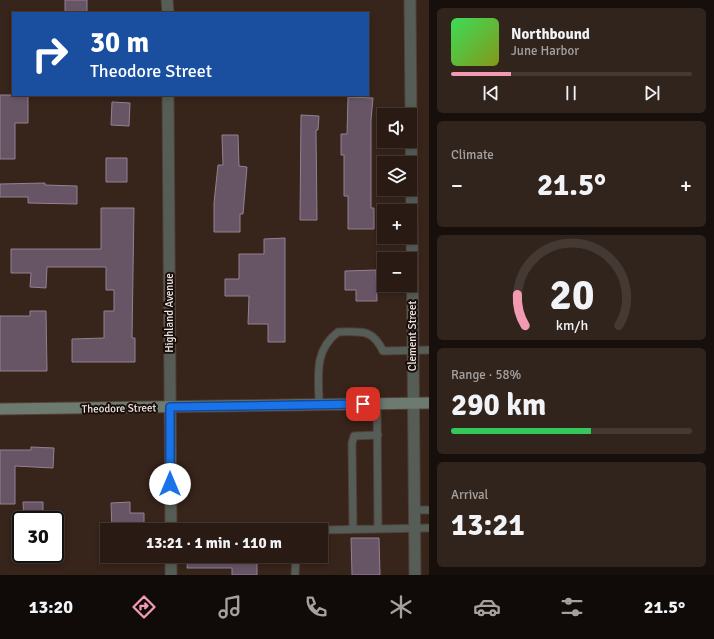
<!DOCTYPE html>
<html lang="en">
<head>
<meta charset="utf-8">
<style>
  :root { --surface:#291b14; --page:#31241d; --text:#f1f3f6; --muted:#a5a1a0; --line:#453934; --accent:#f19ab1 }
  body { margin:0; font-family:Signika,sans-serif; background:var(--page); color:var(--text); height:100vh; display:flex; flex-direction:column; font-size:15px; white-space:nowrap }
  * { box-sizing:border-box; margin:0 }
  p { font-size:13px; color:var(--muted) }
  .icon { flex:none; width:22px; height:22px; fill:none; stroke:currentColor; stroke-width:2; stroke-linecap:round; stroke-linejoin:round }
  .map { position:relative; flex:1; overflow:hidden }
  .side { display:flex; flex-direction:column; gap:8px; padding:8px; background:#170f0b; width:285px }
  .side>* { flex:none }
  .top-card { position:absolute; left:12px; top:12px; width:357px; height:84px; border-radius:0px; box-shadow:0 2px 6px #0003,0 0 0 1px var(--line); background:#1a4fa0; color:#fff; overflow:hidden }
  .tools { position:absolute; left:377px; top:108px; display:grid; gap:8px }
  .tools a { display:grid; place-items:center; width:40px; height:40px; border-radius:0px; background:var(--surface); box-shadow:0 2px 6px #0003,0 0 0 1px var(--line); font-size:20px }
  .speed { position:absolute; left:12px; top:511px; display:flex; gap:8px; font-size:20px; font-weight:700; text-align:center }
  .speed>* { display:grid; place-content:center; width:52px; height:52px; border-radius:50%; background:var(--surface); box-shadow:0 2px 6px #0003,0 0 0 1px var(--line); line-height:1 }
  .speed .limit { border:2px solid #111; border-radius:6px; background:#fff; color:#111 }
  .pin { position:absolute; display:grid; place-items:center; width:34px; height:34px; color:#fff; margin:-17px; border-radius:8px; box-shadow:0 2px 6px #0006 }
  .me { position:absolute; width:44px; margin:-22px; rotate:0deg; stroke-linejoin:round; filter:drop-shadow(0 0 3px #0008) }
  .turn { display:flex; align-items:center; gap:14px; height:84px; padding:0 12px; font-size:18px }
  .turn .icon { width:52px; height:52px; stroke-width:2.5 }
  .turn b { display:block; font-size:28px; line-height:34px }
  .big { font-size:30px; font-weight:700; line-height:1.1 }
  .side .widget { flex:1; display:flex; flex-direction:column; justify-content:center; gap:6px; min-width:0; padding:0 14px; border-radius:6px; background:var(--page) }
  .side .dial { align-items:center; gap:0 }
  .dial svg { height:104px; overflow:visible; fill:none; stroke:var(--line); stroke-width:7; stroke-linecap:round; text-anchor:middle }
  .dial text { fill:var(--text); stroke:none }
  .song { display:flex; align-items:center; gap:12px }
  .cover { width:48px; height:48px; border-radius:6px; background:linear-gradient(135deg,hsl(130 70% 55%),hsl(70 70% 35%)) }
  .played { height:4px; border-radius:2px; background:linear-gradient(90deg,var(--accent) 25%,var(--line) 25%) }
  .keys { display:flex; justify-content:space-around; direction:ltr }
  .heat { display:flex; justify-content:space-between; align-items:center; font-size:22px; direction:ltr }
  .charge { height:6px; border-radius:3px; background:linear-gradient(90deg,#34c759 58%,var(--line) 0) }
  .trip { position:absolute; left:100px; top:523px; width:228px; height:40px; border-radius:0px; background:var(--surface); box-shadow:0 2px 6px #0003,0 0 0 1px var(--line); font-weight:700; line-height:40px; text-align:center }
  .tab-bar { display:flex; height:64px; justify-content:space-around; align-items:center; background:#100b08; color:var(--muted) }
  .tab-bar .icon { width:28px; height:28px }
  .tab-bar .selected { color:var(--accent) }
  .tab-bar b { font-size:18px; color:var(--text) }
  main { display:flex; flex:1; min-height:0 }
  .map>svg:first-child { display:block }
</style>
</head>
<body>
<main>
<div class="map">
<svg width="429" height="575" viewBox="0 0 429 575">
  <rect width="100%" height="100%" fill="#37241b"/>
  <!-- building -->
  <path fill="#675566" stroke="#938192" d="M 65,0 L 87,0 L 87,13 L 65,13 Z
    M 0,95 L 28,95 L 28,123 L 15,123 L 15,159 L 0,159 Z
    M 348,97 L 373,98 L 371,120 L 371,208 L 374,208 L 374,229 L 348,229 L 348,196 L 344,196 L 344,155 L 341,155 L 341,134 L 347,134 Z
    M 112,102 L 130,103 L 129,126 L 111,125 Z
    M 301,115 L 319,116 L 318,130 L 316,130 L 317,220 L 300,220 Z
    M 222,135 L 238,135 L 239,166 L 247,167 L 243,214 L 240,214 L 240,232 L 214,232 L 214,203 L 218,165 L 223,165 Z
    M 106,158 L 127,158 L 127,182 L 106,182 Z
    M 45,183 L 45,185 L 77,186 L 77,204 L 28,203 L 28,197 L 0,197 L 0,184 Z
    M 101,208 L 134,208 L 132,338 L 135,338 L 135,362 L 72,362 L 72,339 L 104,338 L 104,311 L 114,311 L 114,290 L 106,290 L 106,267 L 47,267 L 46,288 L 30,287 L 31,273 L 11,273 L 11,249 L 101,249 Z
    M 285,238 L 285,342 L 268,342 L 268,324 L 248,324 L 249,296 L 225,296 L 225,279 L 239,279 L 239,254 L 264,254 L 264,239 Z
    M 376,270 L 377,301 L 356,301 L 356,290 L 345,290 L 345,271 Z
    M 30,311 L 46,311 L 47,371 L 0,371 L 0,316 L 30,316 Z
    M 31,447 L 54,448 L 53,468 L 15,466 L 15,504 L 0,504 L 0,450 L 31,450 Z
    M 23,502 L 43,502 L 43,520 L 24,520 Z
    M 130,502 L 130,513 L 144,513 L 144,530 L 112,530 L 111,503 Z
    M 351,538 L 379,538 L 380,575 L 352,575 Z
    M 188,556 L 257,556 L 257,575 L 232,575 L 232,568 L 187,568 Z"/>
  <g fill="none" stroke-linecap="round" stroke-linejoin="round">
    <!-- service casing -->
    <g stroke="#513f36" stroke-width="9">
      <path id="service" d="M 377,403 L 378,529
        M 319,404 C 319,377 313,351 338,332 C 361,332 372,328 383,351 L 429,350
        M 414,510 L 429,510
        M 353,529 L 352,443 L 354,436 L 378,435
        M 321,530 L 429,528
        M 295,575 L 296,556"/>
    </g>
    <!-- minor casing -->
    <g stroke="#513f36" stroke-width="13">
      <path id="minor" d="M 167,0 L 168,13
        M 410,0 L 415,575
        M 168,95 L 171,530
        M 171,556 L 171,575"/>
    </g>
    <!-- secondary casing -->
    <g stroke="#513f36" stroke-width="13">
      <path id="secondary" d="M 0,409 L 429,403"/>
    </g>
    <!-- service -->
    <use href="#service" stroke="#555d56" stroke-width="7"/>
    <!-- minor -->
    <use href="#minor" stroke="#555d56" stroke-width="11"/>
    <!-- secondary -->
    <use href="#secondary" stroke="#6d7a6f" stroke-width="11"/>
  </g>
  <g fill="none" stroke-linecap="round" stroke-linejoin="round">
    <!-- route casing -->
    <g stroke="#114b97" stroke-width="10">
      <path id="route" d="M 170,484 L 170,407 L 363,404"/>
    </g>
    <!-- route -->
    <use href="#route" stroke="#1a73e8" stroke-width="7"/>
  </g>
  <g text-anchor="middle" stroke-width="4" stroke-linejoin="round" paint-order="stroke">
    <!-- street labels -->
    <g font-size="11" fill="#f2e5df" stroke="#180f0c">
      <text transform="translate(169 313) rotate(-90)" y="4">Highland Avenue</text>
      <text transform="translate(412 336) rotate(-90)" y="4">Clement Street</text>
      <text transform="translate(119 408) rotate(-1)" y="4">Theodore Street</text>
    </g>
  </g>
</svg>
<div class="tools">
<a><svg class="icon" aria-label="sound" viewBox="0 0 24 24"><path d="M4 9h4l5-4v14l-5-4H4zM17 9q2 3 0 6"/></svg></a>
<a><svg class="icon" aria-label="layers" viewBox="0 0 24 24"><path d="M12 4l9 5-9 5-9-5zM3 14l9 5 9-5"/></svg></a>
<a>+</a>
<a>−</a>
</div>
<div class="speed"><div class="limit">30</div></div>
<div class="pin" style="left:363px;top:404px;background:#d93025"><svg class="icon" aria-label="arrive" viewBox="0 0 24 24"><path d="M6 21V4h12l-3 4 3 4H6"/></svg></div>
<svg class="me" style="left:170px;top:484px" viewBox="-20 -20 40 40"><circle r="19" fill="#fff"/><path d="M0-13L10 11 0 6-10 11z" fill="#1a73e8"/></svg>
<div class="trip">13:21 · 1 min · 110 m</div>
<div class="top-card">
<div class="turn"><svg class="icon" aria-label="right" viewBox="0 0 24 24"><path d="M7 20v-9h11M14 6l5 5-5 5"/></svg><div><b>30 m</b>Theodore Street</div></div>
</div>
</div>
<section class="side">
<div class="widget">
<div class="song"><i class="cover"></i><div><b>Northbound</b><p>June Harbor</p></div></div>
<div class="played"></div>
<div class="keys"><svg class="icon" aria-label="previous" viewBox="0 0 24 24"><path d="M18 5L8 12l10 7zM5 5v14"/></svg><svg class="icon" aria-label="pause" viewBox="0 0 24 24"><path d="M8 5v14M16 5v14"/></svg><svg class="icon" aria-label="next" viewBox="0 0 24 24"><path d="M6 5l10 7-10 7zM19 5v14"/></svg></div>
</div>
<div class="widget"><p>Climate</p>
<div class="heat"><a>−</a><b class="big">21.5°</b><a>+</a></div>
</div>
<div class="widget dial"><svg viewBox="0 0 100 80">
<path d="M14 69A42 42 0 1 1 86 69"/>
<path d="M14 69A42 42 0 0 1 8 45" stroke="#f19ab1"/>
<text x="50" y="56" font-size="32" font-weight="700">20</text>
<text x="50" y="72" font-size="11">km/h</text>
</svg></div>
<div class="widget"><p>Range · 58%</p><b class="big">290 km</b><div class="charge"></div></div>
<div class="widget"><p>Arrival</p><b class="big">13:21</b></div>
</section>
</main>
<nav class="tab-bar">
<b>13:20</b>
<svg class="icon selected" aria-label="directions" viewBox="0 0 24 24"><path d="M12 3l9 9-9 9-9-9zM9 14v-3h6M13 9l2 2-2 2"/></svg>
<svg class="icon" aria-label="music" viewBox="0 0 24 24"><path d="M9 18V5l10-2v13"/><circle cx="6" cy="18" r="3"/><circle cx="16" cy="16" r="3"/></svg>
<svg class="icon" aria-label="phone" viewBox="0 0 24 24"><path d="M5 4h4l2 5-3 2q2 4 5 5l2-3 5 2v4C11 20 4 13 5 4z"/></svg>
<svg class="icon" aria-label="climate" viewBox="0 0 24 24"><path d="M12 3v18M4 7l16 10M4 17L20 7"/></svg>
<svg class="icon" aria-label="car" viewBox="0 0 24 24"><path d="M5 17H2v-5l4-1 3-4h7l3 4 3 1v5h-3M9 17h6M6 11h13"/><circle cx="7" cy="17" r="2"/><circle cx="17" cy="17" r="2"/></svg>
<svg class="icon" aria-label="filters" viewBox="0 0 24 24"><path d="M4 7h16M4 17h16"/><circle cx="9" cy="7" r="2"/><circle cx="15" cy="17" r="2"/></svg>
<b>21.5°</b>
</nav>
</body>
</html>
